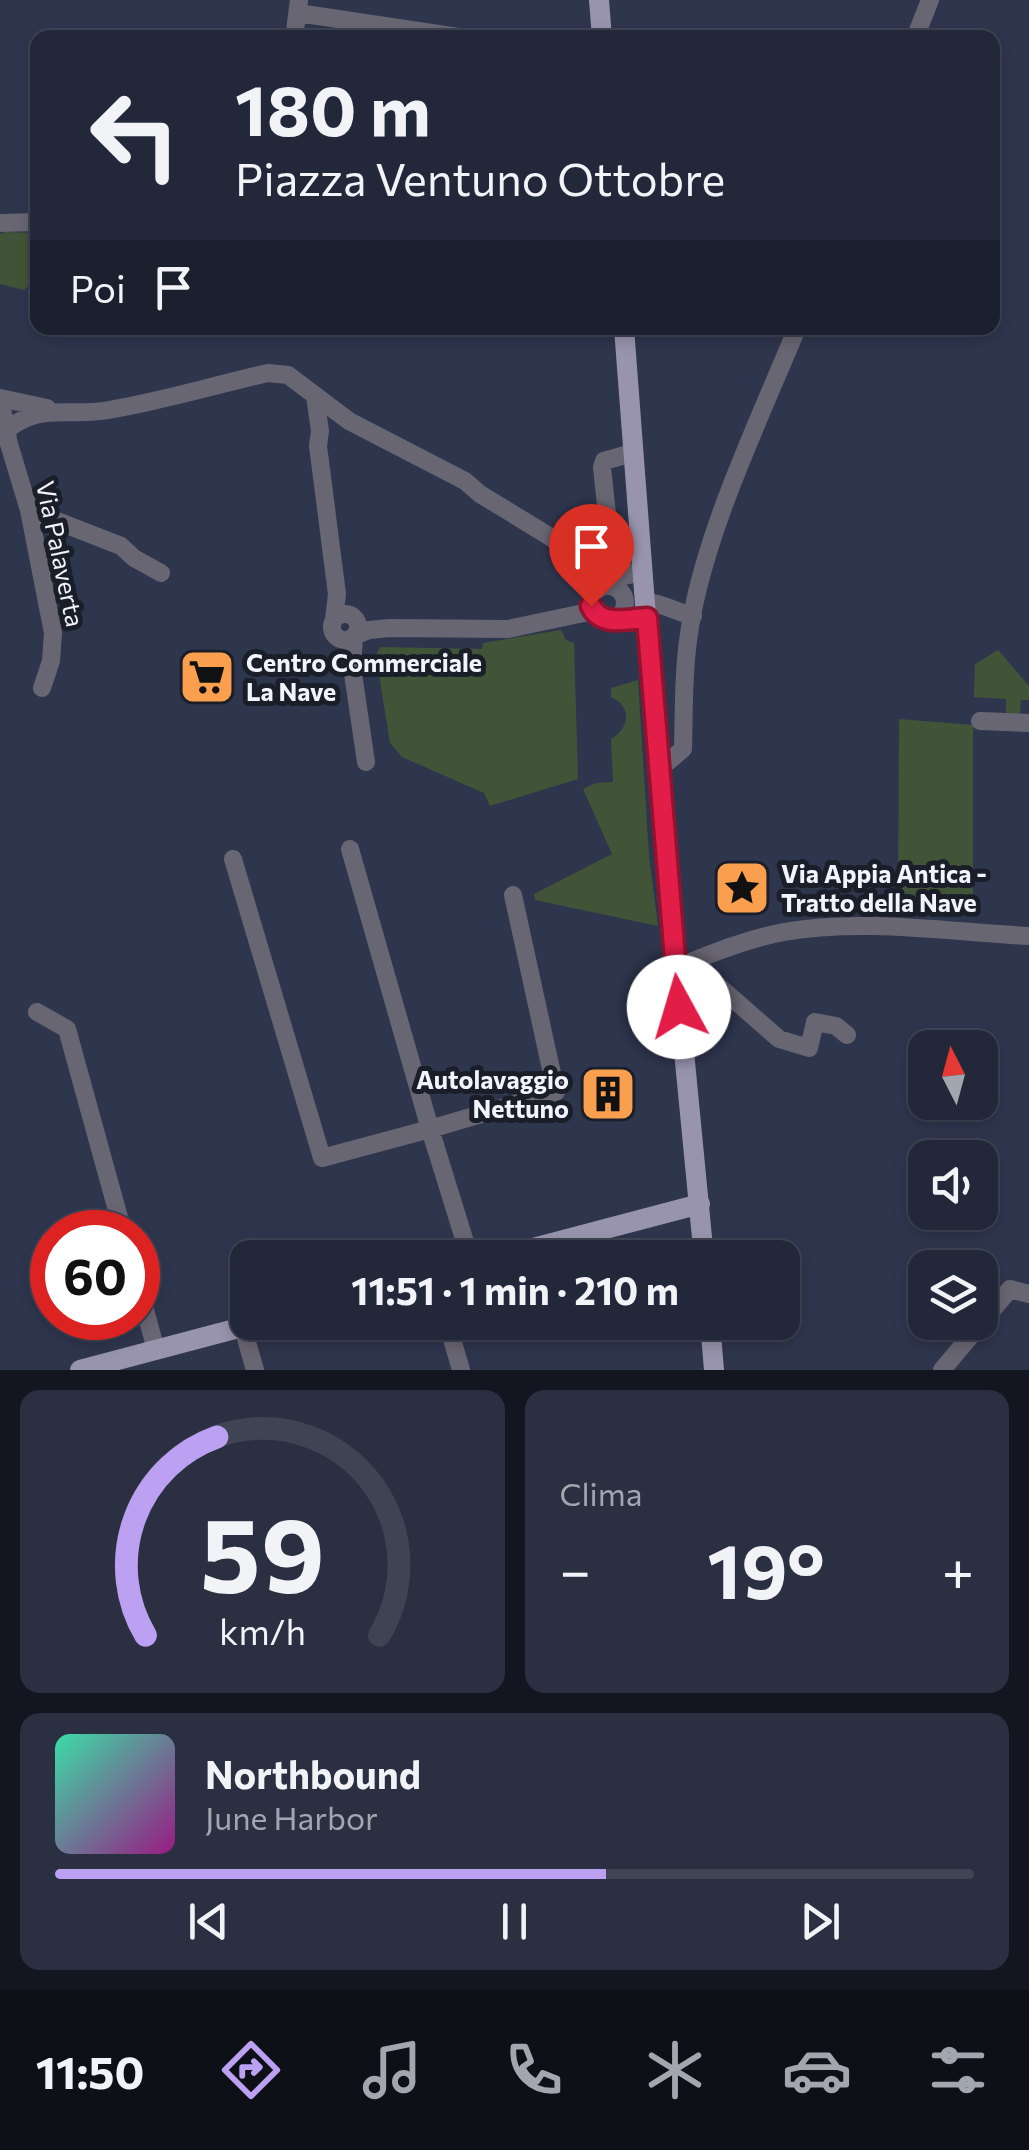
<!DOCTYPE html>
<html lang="it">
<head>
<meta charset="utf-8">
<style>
  :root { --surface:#22283a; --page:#2a3042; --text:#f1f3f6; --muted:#a2a6af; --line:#3f4454; --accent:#bca0f2 }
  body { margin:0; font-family:Commissioner,sans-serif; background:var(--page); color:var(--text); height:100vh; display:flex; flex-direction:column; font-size:38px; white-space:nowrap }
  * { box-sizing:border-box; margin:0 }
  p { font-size:32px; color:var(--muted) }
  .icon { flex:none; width:55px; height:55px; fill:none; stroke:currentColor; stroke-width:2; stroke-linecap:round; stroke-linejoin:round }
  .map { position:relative; height:1370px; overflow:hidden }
  .side { display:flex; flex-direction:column; gap:20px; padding:20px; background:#131620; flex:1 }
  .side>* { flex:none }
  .banner { position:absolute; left:30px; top:30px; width:970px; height:305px; border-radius:20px; box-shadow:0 5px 15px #0003,0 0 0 2px var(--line); background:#22283a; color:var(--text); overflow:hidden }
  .needle { width:65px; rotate:354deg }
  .controls { position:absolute; left:908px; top:1030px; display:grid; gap:20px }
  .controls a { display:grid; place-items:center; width:90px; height:90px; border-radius:20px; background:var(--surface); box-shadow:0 5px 15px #0003,0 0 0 2px var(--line); font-size:50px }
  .speed { position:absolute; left:30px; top:1210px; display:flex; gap:20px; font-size:50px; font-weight:700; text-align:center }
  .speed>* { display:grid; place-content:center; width:130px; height:130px; border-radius:50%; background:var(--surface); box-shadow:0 5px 15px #0003,0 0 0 2px var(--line); line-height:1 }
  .speed .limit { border:15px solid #d22; background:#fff; color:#111 }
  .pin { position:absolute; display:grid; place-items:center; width:85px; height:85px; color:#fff; margin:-102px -42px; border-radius:50% 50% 50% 0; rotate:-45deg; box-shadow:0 0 10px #0007 }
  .pin .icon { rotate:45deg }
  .me { position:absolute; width:110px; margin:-55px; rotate:354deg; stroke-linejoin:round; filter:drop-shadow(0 0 8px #0008) }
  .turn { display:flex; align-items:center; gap:35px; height:210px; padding:0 40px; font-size:45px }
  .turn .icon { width:130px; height:130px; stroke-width:2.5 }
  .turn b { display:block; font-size:70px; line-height:85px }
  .then { display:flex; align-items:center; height:95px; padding:0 40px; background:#0003; gap:20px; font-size:38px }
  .big { font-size:75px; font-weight:700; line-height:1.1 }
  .side .tile { flex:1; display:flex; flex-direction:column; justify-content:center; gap:15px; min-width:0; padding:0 35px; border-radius:20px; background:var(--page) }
  .side .dial { align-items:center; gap:0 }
  .dial svg { height:260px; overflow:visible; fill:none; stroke:var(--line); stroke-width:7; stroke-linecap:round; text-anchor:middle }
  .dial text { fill:var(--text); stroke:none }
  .song { display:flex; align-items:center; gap:30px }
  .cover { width:120px; height:120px; border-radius:15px; background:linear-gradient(135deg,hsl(160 70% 55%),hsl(310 70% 35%)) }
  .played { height:10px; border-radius:5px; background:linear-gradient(90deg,var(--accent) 60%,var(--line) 60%) }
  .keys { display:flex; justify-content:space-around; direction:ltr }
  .heat { display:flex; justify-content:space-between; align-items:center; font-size:55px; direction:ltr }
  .side .tiles { flex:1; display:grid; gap:20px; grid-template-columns:1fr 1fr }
  .tile:last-child { grid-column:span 2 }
  .trip { position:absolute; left:230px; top:1240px; width:570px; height:100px; border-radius:20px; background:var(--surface); box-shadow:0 5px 15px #0003,0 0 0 2px var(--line); font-weight:700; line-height:100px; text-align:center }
  .tab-bar { display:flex; height:160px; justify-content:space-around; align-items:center; background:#0e1017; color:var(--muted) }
  .tab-bar .icon { width:70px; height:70px }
  .tab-bar .selected { color:var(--accent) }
  .tab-bar b { font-size:45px; color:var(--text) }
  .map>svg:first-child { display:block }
</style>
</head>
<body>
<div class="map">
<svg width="1029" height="1370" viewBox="0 0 1029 1370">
  <rect width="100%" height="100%" fill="#2e364e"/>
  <!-- green -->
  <path fill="#425438" d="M 5,232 L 37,233 L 37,278 L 24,290 L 0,284 L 0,234 Z
    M 561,630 L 566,640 L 574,643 L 578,779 L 490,806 L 484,793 L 402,757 L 390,743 L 376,656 L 380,647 L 482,649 L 483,643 Z
    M 998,650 L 1029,686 L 1029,700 L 1021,700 L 1020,716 L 1006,715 L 1006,699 L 974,697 L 975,664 Z
    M 638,680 L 649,856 L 658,926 L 535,900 L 534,894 L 612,854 L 583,789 L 596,783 L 613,782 L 611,739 C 630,728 632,706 611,697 L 611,688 Z
    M 899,719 L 973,725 L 973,914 L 898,911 Z"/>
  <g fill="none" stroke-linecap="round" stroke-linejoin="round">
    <!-- minor -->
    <path stroke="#696673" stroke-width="18" d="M 298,13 L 465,38
      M 294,38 L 299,0
      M 915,38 L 930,0
      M 0,223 L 38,222
      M 315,396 L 320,431 L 318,446 L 337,594 L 334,619
      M 0,398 L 47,408
      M 0,399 L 9,444 L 29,510 L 53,633 L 51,661 L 42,688
      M 0,435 C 40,400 64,418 109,410 C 162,401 215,385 268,373 L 288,375 L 349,421 L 465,481 L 480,494 L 616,577 C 629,576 636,575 643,563
      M 29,510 L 121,546 L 134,558 L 161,573
      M 611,553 L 602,467 L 604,461 L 632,453
      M591 603a17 17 0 1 1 34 0a17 17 0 1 1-34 0Z
      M 646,602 C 663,603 676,612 693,616
      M332 627a13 13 0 1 1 26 0a13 13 0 1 1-26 0Z
      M 980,721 L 1029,723
      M 366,762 L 352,667 L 354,636 L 369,630 L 389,628 L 508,629 L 593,611
      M 657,771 L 683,749 C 684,713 683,676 688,641 C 700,541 759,421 797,328
      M 350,849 L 430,1129 L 556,1092 L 513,895
      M 233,859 L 322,1158 L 430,1129 L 470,1258
      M 691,962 L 779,1039 L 809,1048 L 815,1022 L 836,1026 L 847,1035
      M 675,968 C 710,954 746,939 784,932 C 863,918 949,932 1029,936
      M 37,1012 L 67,1029 L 123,1232
      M 138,1284 L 156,1350
      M 447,1322 L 461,1370
      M 243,1328 L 255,1370
      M 942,1370 L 1010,1289 L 1029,1294"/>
    <!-- major -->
    <path stroke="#9994ae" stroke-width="20" d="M 599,0 L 602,38
      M 624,328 L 661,814 L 704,1258
      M 495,1258 L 700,1204
      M 710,1322 L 714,1370
      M 80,1370 L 261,1322"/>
  </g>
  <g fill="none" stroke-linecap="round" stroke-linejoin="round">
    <!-- route casing -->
    <g stroke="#92132f" stroke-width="25">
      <path id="route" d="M 591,606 C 601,627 626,619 647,618 L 679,1007"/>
    </g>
    <!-- route -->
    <use href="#route" stroke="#e11d48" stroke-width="18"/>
  </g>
  <!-- icons -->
  <defs>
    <g id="supermarket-square" transform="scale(2.875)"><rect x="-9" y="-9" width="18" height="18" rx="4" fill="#fa9f4e" stroke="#1a1e29"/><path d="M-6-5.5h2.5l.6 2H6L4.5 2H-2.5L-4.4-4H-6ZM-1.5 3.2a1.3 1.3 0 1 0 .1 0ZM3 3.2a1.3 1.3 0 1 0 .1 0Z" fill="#111"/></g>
    <g id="sight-square" transform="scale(2.875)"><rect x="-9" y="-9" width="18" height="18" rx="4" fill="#fa9f4e" stroke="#1a1e29"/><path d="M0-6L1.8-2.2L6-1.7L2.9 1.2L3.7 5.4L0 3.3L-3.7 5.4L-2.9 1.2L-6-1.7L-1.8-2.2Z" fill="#111"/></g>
    <g id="building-square" transform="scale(2.875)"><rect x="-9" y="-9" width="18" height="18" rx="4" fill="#fa9f4e" stroke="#1a1e29"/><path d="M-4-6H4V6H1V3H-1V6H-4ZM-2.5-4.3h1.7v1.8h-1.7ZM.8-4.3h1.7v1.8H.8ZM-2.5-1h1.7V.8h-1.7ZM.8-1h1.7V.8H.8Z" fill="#111"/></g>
  </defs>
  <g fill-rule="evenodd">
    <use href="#supermarket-square" x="207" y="677"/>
    <use href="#sight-square" x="742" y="888"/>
    <use href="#building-square" x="608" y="1094"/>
  </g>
  <g text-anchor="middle" stroke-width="10" stroke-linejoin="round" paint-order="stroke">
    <!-- street labels -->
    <g font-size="25" fill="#f1f4fe" stroke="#1a1e29">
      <text transform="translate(60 554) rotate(78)" y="9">Via Palaverta</text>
    </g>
    <!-- poi labels -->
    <g font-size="25" font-weight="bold" fill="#f1f4fe" stroke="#1a1e29" text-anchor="start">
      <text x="246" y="672">Centro Commerciale<tspan x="246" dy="29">La Nave</tspan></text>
      <text x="781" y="883">Via Appia Antica -<tspan x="781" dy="29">Tratto della Nave</tspan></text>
      <text x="569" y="1089" text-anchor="end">Autolavaggio<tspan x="569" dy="29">Nettuno</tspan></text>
    </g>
  </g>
</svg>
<div class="controls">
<a><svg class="needle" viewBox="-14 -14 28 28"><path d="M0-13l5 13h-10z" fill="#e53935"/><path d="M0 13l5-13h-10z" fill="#a2a6af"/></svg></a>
<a><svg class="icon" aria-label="sound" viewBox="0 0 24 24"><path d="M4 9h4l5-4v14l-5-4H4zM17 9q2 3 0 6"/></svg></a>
<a><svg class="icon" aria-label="layers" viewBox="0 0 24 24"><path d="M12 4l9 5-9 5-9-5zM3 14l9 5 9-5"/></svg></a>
</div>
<div class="speed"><div class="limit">60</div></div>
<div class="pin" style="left:591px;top:606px;background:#d93025"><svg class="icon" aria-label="arrive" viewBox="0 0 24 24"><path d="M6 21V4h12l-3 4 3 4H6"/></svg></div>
<svg class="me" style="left:679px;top:1007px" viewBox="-20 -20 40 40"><circle r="19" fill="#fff"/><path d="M0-13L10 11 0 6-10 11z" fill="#e11d48"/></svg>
<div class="trip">11:51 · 1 min · 210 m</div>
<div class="banner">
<div class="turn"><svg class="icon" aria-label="left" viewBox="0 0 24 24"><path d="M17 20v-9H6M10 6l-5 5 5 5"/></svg><div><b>180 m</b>Piazza Ventuno Ottobre</div></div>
<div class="then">Poi<svg class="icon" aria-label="arrive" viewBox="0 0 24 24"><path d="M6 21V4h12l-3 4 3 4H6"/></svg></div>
</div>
</div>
<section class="side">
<div class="tiles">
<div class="tile dial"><svg viewBox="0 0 100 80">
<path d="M14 69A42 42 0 1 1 86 69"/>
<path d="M14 69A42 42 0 0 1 36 8" stroke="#bca0f2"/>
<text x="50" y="56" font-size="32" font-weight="700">59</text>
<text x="50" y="72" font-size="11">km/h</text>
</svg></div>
<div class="tile"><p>Clima</p>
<div class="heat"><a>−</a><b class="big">19°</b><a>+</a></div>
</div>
<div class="tile">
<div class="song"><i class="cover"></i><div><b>Northbound</b><p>June Harbor</p></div></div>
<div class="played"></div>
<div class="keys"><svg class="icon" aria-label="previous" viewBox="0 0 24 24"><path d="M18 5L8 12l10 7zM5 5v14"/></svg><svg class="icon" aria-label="pause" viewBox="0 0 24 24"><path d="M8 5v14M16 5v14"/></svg><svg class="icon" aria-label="next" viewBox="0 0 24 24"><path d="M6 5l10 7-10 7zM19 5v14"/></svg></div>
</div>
</div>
</section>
<nav class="tab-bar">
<b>11:50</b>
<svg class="icon selected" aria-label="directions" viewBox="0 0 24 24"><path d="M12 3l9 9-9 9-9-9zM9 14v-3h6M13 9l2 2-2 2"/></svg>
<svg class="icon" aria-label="music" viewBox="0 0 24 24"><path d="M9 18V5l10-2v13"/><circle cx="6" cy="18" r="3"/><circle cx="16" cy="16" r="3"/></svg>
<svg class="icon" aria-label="phone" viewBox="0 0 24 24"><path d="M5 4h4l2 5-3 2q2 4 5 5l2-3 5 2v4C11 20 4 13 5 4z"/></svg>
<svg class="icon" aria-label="climate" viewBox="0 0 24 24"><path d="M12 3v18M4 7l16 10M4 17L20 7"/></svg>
<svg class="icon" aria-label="car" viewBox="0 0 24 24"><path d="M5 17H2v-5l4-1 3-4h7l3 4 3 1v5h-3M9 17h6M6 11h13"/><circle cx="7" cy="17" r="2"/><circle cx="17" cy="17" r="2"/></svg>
<svg class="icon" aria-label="filters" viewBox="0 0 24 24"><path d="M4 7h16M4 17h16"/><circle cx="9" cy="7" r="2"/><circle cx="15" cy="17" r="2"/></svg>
</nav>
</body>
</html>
